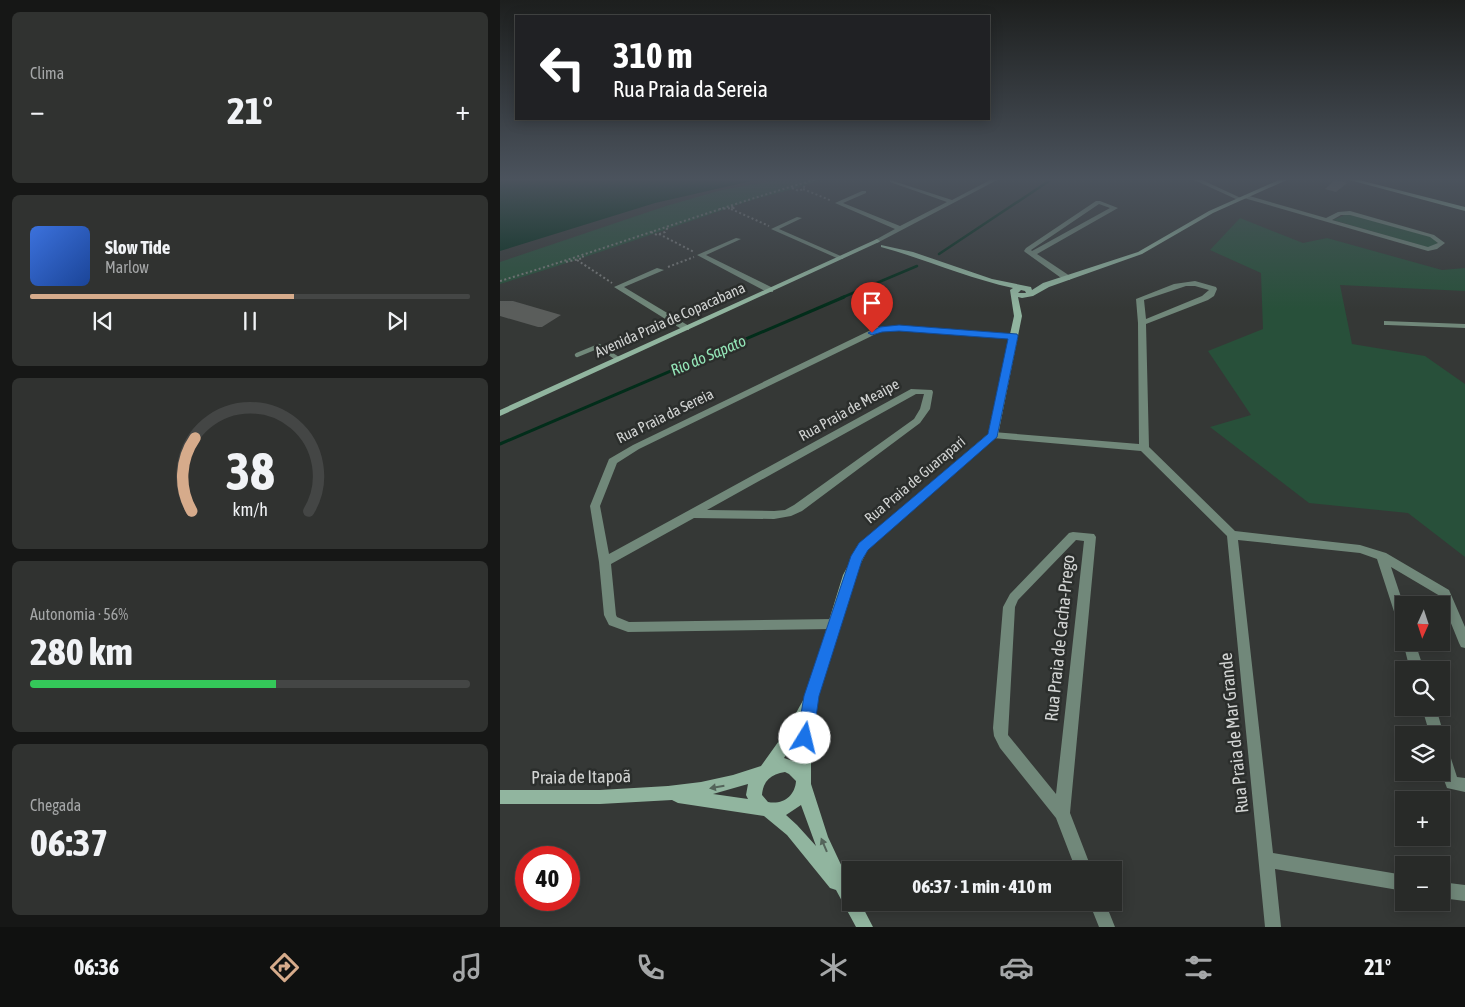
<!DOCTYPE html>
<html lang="pt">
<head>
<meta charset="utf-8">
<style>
  :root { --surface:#282a28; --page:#303230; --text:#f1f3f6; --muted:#a5a7a8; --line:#444645; --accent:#d6ab8b }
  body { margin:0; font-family:"Asap Condensed",sans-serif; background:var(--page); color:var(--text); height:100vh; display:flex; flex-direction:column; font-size:19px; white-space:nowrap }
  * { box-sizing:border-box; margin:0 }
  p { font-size:16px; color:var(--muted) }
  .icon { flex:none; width:28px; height:28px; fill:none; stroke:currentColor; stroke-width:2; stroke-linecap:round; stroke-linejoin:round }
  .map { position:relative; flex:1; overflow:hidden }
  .details { display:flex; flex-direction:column; gap:12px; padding:12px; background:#161716; width:500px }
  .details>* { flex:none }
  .banner { position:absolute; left:15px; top:15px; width:475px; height:105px; border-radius:0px; box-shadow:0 2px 12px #0003,0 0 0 1px var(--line); background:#202124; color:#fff; overflow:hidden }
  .needle { width:32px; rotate:183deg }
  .buttons { position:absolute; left:895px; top:596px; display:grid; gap:10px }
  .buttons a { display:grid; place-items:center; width:55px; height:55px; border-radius:0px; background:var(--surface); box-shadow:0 2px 12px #0003,0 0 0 1px var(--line); font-size:25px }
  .speed { position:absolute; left:15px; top:846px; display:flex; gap:10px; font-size:25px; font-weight:700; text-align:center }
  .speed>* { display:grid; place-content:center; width:65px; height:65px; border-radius:50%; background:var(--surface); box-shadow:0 2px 12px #0003,0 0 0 1px var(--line); line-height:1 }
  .speed .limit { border:8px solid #d22; background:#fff; color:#111 }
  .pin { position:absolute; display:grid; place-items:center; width:42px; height:42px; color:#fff; margin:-51px -21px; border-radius:50% 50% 50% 0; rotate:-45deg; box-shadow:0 0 5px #0007 }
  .pin .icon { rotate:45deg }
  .me { position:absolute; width:55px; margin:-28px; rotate:9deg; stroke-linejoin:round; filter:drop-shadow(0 0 4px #0008) }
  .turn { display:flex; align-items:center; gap:18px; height:105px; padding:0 15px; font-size:22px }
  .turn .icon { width:65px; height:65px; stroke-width:2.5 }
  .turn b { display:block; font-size:35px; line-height:42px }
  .big { font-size:38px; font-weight:700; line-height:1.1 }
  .details .widget { flex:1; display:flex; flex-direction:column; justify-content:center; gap:8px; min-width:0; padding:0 18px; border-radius:8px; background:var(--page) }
  .details .dial { align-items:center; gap:0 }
  .dial svg { height:130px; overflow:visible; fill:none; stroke:var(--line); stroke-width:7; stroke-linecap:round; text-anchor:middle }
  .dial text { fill:var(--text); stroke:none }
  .song { display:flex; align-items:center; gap:15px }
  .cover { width:60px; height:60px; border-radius:8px; background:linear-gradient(135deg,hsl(220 70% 55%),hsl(220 70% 35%)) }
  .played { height:5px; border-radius:2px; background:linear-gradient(90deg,var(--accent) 60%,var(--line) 60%) }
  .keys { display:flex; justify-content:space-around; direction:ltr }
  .heat { display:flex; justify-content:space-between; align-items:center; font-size:28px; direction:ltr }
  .charge { height:8px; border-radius:4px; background:linear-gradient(90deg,#34c759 56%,var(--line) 0) }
  .trip { position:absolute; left:342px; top:861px; width:280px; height:50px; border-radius:0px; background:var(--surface); box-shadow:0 2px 12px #0003,0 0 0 1px var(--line); font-weight:700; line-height:50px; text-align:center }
  .menu { display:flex; height:80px; justify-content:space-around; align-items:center; background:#101110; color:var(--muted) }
  .menu .icon { width:35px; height:35px }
  .menu .active { color:var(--accent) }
  .menu b { font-size:22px; color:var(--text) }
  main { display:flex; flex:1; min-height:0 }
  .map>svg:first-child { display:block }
</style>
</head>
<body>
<main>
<section class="details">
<div class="widget"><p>Clima</p>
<div class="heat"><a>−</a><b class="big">21°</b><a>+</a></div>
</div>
<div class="widget">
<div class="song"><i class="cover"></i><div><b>Slow Tide</b><p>Marlow</p></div></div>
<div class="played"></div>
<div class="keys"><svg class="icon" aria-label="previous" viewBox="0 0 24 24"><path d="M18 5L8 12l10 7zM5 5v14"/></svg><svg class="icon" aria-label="pause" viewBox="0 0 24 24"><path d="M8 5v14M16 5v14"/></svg><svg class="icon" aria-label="next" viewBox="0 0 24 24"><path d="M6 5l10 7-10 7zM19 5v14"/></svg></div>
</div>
<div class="widget dial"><svg viewBox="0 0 100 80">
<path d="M14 69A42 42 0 1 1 86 69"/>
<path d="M14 69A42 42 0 0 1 16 24" stroke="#d6ab8b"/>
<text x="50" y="56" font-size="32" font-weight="700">38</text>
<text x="50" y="72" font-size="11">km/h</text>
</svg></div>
<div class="widget"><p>Autonomia · 56%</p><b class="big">280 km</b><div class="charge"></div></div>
<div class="widget"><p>Chegada</p><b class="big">06:37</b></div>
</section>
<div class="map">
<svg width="965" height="927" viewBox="0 0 965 927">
  <rect width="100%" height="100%" fill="#353836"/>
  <!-- green -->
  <path fill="#28503a" d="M 283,179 L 323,179 C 297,190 269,194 243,203 C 162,231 82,259 0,284 L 0,262 L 166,206 L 222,190 Z
    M 847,214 L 932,237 L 938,243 L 930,248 L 833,220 Z
    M 740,218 L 803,243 L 827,238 L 942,270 L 965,268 L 965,291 L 840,285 L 852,344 L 925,356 L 965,384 L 965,557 L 908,513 L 809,503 L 710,427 L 751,415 L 708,351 L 763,329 L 761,273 L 710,250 Z"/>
  <!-- water -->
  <path fill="#022d1a" d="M 0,179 L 260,179 L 155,203 L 0,251 Z"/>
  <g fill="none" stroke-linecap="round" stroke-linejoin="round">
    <!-- stream-far1 -->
    <path stroke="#022d1a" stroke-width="2.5" d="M 439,254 L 552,179
      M 341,298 L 417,266"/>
    <!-- stream -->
    <path stroke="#022d1a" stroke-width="3" d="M 0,444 L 344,297"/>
  </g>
  <!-- building -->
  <path fill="#5a5d5b" d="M 835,180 L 847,183 L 836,192 L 825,189 Z
    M 0,301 L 13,301 L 61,315 L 42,327 L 38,327 L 0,316 Z"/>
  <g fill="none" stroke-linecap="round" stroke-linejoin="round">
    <!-- path -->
    <path stroke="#777978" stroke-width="2" stroke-dasharray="2 2.5" stroke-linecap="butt" d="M 292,188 L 299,191 L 303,189 L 306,183
      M 303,189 L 332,201
      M 219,209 L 235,208 L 230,206
      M 231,209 L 269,226
      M 151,232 L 157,235 L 165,232 L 168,227
      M 159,234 L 194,252
      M 77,260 L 112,283
      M 66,262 L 83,258 L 83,256
      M 168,267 L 194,257
      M 0,281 C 106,249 210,210 317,179"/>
    <!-- lane -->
    <path stroke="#71887a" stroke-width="4.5" d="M 77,355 L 99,346 L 118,359"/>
    <!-- street -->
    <path fill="#71887a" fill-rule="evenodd" d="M 492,179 L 499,179 L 377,243 L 374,241 L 375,240 L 395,229 L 335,203 L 362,191 L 366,191 L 366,193 L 343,203 L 400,226 L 447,202 L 390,182 L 390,180 L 452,200 Z
      M 692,179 L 700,179 L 743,199 L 738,200 Z
      M 746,195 L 826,218 L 838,212 L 850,211 L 934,235 L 945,243 L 937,249 L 928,251 L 744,198 L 744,196 ZM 841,215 L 850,215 L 930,237 L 938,243 L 928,247 L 832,220 Z
      M 596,201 L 600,201 L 618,208 L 537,254 L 570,276 L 570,280 L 564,280 L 525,252 L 524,251 L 526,248 ZM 599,204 L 610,208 L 532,251 L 531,250 Z
      M 297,217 L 302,218 L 279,229 L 343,257 L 343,259 L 339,259 L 271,229 Z
      M 236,238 L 241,239 L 206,255 L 273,288 L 273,292 L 267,292 L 197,255 Z
      M 157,268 L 164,270 L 124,287 L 189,326 L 189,330 L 183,330 L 114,287 Z
      M 695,281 L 716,287 L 717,289 L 714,296 L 708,300 L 646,324 L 649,447 L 735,531 L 860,545 L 886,553 L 949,590 L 965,627 L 965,648 L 961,647 L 959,643 L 940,596 L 891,567 L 904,606 L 904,631 L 900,630 L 877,559 L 860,553 L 738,540 L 773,853 L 904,875 L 904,891 L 775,869 L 781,927 L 765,927 L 727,536 L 641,451 L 493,438 L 488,435 L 493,432 L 639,444 L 638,323 L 636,299 L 674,284 ZM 686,286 L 695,286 L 709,290 L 702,296 L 646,319 L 644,300 Z
      M 884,321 L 965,324 L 965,328 L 887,325 L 884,325 Z
      M 399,326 L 513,334 L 517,336 L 513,338 L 399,330 L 382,331 L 139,449 L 117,463 L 100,506 L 109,554 L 411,389 L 432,390 L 433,392 L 430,409 L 420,423 L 302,511 L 291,516 L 274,519 L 194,518 L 111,564 L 116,615 L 117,617 L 129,622 L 334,619 L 338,620 L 340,624 L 338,628 L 334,629 L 128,632 L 109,625 L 104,615 L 99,562 L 90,506 L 109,459 L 133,445 L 377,327 ZM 416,394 L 424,394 L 420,409 L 414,419 L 294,505 L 285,510 L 274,511 L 207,510 Z
      M 573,532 L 594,534 L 596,537 L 570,813 L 592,870 L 576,870 L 556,818 L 500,748 L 494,736 L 493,728 L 503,607 L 510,594 L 569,533 ZM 576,540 L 584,541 L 556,794 L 508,735 L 515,607 L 518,600 Z
      M 904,640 L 904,642 L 915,642 L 924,670 L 910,670 L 903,642 Z
      M 922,708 L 936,708 L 944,735 L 942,740 L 941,735 L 930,735 Z
      M 941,741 L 946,743 L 957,777 L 965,778 L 965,792 L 947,788 L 941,772 Z
      M 941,882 L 965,885 L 965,901 L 941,898 Z
      M 589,902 L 605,902 L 615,927 L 599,927 Z"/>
    <!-- secondary -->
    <path fill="#91b59f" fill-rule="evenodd" d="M 781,179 L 789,179 L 713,213 L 642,254 L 549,287 L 533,296 L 522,298 L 518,297 L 522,316 L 498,435 L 368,549 L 355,575 L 315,703 L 317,706 L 311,753 L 311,784 L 328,837 L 351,886 L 351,902 L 360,902 L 373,927 L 356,927 L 336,890 L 330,888 L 287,835 L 264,816 L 178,803 L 172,800 L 100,804 L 0,804 L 0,790 L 100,790 L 168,786 L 201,782 L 233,775 L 261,766 L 286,731 L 306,695 L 343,575 L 360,543 L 488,434 L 514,316 L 510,290 L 513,288 C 467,278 425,259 381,247 L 381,245 L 413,252 L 492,279 L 531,287 L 532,290 L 543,283 L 638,252 L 709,211 ZM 521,290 L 525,291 L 526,293 L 518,293 ZM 298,736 L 296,762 L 284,758 ZM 285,772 L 289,774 L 296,781 C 295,796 283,805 268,802 L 262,795 C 263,781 271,774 285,772 ZM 248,784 L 246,795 L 248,799 L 213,794 ZM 301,805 L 316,846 L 297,825 L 286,815 Z
      M 846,179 L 855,179 L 965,207 L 965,211 Z
      M 377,239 L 380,241 L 379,242 L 0,416 L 0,410 Z"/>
  </g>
  <!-- one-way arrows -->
  <defs><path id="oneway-solid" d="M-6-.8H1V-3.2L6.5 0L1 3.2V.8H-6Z" transform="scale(1.25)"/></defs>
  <g fill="#54645a">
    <use href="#oneway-solid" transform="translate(217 787) rotate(170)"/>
    <use href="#oneway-solid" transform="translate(324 845) rotate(-113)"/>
  </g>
  <!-- sky -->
  <linearGradient id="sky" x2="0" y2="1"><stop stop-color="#1d1f1e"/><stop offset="0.58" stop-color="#4b535d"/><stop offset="1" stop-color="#4b535d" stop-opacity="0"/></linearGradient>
  <rect width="965" height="309" fill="url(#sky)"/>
  <!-- route -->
  <path fill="#1a73e8" stroke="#114b97" d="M 399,325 L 517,334 L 518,336 L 497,437 L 368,550 L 362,560 L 319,696 L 313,738 L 311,744 L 305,746 L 299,744 L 297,738 L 304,696 L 351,556 L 359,543 L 371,533 L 488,434 L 508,339 L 399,331 L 382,332 L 372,335 L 368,333 L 380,327 Z"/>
  <g text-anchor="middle" stroke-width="5" stroke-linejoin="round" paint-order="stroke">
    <!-- street labels -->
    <g font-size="15" fill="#d2d4d3" stroke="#2b2e2c">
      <text transform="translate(170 320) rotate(-24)" y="5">Avenida Praia de Copacabana</text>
      <text transform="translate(349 410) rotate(-29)" y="5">Rua Praia de Meaipe</text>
      <text transform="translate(165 416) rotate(-26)" y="5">Rua Praia da Sereia</text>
      <text transform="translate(415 480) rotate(-40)" y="5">Rua Praia de Guarapari</text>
    </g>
    <!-- water labels -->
    <g font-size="16" font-style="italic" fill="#94e6b8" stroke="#2b2e2c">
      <text transform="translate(208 355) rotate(-23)" y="6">Rio do Sapato</text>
    </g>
    <!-- near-street labels -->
    <g font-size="18" fill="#d2d4d3" stroke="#2b2e2c">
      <text transform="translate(560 638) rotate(-84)" y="6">Rua Praia de Cacha-Prego</text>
      <text transform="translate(734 733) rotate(-96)" y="6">Rua Praia de Mar Grande</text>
      <text transform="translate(81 777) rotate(-1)" y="6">Praia de Itapoã</text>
    </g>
  </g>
</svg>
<div class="buttons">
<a><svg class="needle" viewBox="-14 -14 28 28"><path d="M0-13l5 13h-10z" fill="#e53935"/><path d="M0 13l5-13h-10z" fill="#a5a7a8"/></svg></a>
<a><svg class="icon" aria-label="search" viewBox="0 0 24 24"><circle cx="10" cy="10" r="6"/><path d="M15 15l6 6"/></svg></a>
<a><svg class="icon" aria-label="layers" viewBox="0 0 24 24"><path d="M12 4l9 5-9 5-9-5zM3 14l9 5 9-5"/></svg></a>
<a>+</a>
<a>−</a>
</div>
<div class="speed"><div class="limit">40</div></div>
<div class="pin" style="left:372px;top:333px;background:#d93025"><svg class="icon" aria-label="arrive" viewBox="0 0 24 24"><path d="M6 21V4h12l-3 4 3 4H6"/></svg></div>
<svg class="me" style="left:305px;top:738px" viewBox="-20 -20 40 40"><circle r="19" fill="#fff"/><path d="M0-13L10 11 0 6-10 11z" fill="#1a73e8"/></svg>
<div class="trip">06:37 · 1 min · 410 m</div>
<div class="banner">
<div class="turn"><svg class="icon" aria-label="left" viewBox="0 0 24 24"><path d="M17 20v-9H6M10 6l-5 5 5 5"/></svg><div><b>310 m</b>Rua Praia da Sereia</div></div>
</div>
</div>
</main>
<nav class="menu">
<b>06:36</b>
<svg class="icon active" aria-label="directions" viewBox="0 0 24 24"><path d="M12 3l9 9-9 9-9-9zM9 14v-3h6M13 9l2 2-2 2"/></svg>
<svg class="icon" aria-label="music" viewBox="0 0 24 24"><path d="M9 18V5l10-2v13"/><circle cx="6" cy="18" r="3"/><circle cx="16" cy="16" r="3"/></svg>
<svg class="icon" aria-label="phone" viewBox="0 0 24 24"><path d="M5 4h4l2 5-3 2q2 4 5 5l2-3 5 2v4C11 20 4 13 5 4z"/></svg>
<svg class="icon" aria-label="climate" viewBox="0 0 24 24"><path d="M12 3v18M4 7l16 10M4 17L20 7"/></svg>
<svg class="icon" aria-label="car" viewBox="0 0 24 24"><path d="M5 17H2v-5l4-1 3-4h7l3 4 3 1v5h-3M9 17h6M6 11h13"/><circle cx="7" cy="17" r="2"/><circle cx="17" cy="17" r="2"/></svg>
<svg class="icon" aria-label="filters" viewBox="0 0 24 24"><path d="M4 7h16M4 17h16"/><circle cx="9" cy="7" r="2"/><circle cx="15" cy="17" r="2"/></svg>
<b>21°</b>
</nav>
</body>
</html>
